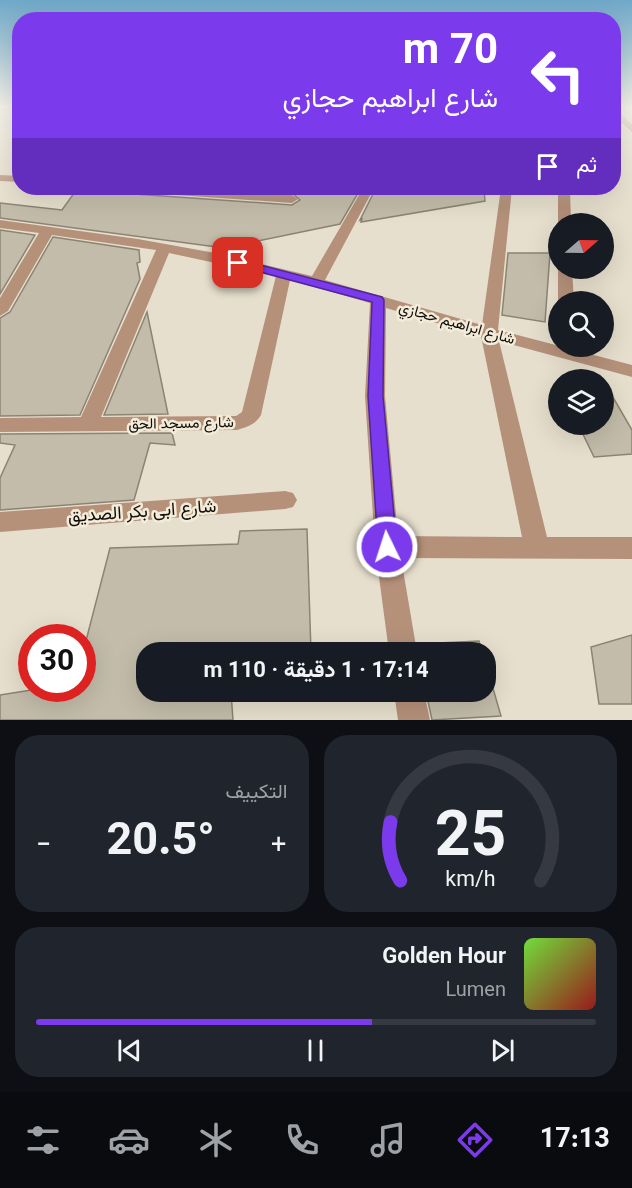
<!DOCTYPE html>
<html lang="ar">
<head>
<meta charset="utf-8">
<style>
  :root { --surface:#171b24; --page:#20242c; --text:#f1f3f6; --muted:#9ea1a6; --line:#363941; --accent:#7c3aed }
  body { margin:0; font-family:Georgia,Vazirmatn,serif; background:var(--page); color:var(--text); direction:rtl; height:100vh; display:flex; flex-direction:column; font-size:22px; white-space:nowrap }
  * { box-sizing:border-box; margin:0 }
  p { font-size:20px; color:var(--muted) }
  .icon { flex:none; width:33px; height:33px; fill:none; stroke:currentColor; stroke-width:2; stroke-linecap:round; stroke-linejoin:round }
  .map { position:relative; height:720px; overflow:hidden; direction:ltr }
  .panel { display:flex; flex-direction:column; gap:15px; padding:15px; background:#0d0f14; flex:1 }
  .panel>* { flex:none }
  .guide { position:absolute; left:12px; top:12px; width:609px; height:183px; border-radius:24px; box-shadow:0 6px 24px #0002; direction:rtl; background:#7c3aed; color:#fff; overflow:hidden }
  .needle { width:39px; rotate:70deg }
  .buttons { position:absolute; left:548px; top:213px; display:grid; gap:12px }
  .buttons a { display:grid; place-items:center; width:66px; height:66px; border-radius:50%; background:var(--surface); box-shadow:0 6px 24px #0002; font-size:30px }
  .speed { position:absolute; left:18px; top:624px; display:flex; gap:12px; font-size:30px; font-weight:700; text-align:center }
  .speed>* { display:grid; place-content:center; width:78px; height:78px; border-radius:50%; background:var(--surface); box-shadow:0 6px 24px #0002; line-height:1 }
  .speed .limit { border:9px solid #d22; background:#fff; color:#111 }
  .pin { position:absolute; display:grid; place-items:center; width:51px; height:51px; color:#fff; margin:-26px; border-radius:12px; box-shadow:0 3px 9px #0006 }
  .me { position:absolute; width:66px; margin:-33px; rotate:356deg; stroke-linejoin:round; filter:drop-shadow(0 0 4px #0008) }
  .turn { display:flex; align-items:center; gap:21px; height:126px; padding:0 24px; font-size:27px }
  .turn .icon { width:78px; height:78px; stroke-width:2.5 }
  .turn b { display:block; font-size:42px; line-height:51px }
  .then { display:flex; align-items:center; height:57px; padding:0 24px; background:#0003; gap:12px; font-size:22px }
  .big { font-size:45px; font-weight:700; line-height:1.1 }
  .panel .widget { flex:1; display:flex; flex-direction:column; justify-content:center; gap:9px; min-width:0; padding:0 21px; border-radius:24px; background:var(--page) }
  .panel .dial { align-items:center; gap:0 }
  .dial svg { height:156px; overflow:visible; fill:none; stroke:var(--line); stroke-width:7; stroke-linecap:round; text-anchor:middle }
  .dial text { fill:var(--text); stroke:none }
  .song { display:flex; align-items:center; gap:18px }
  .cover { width:72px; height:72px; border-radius:9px; background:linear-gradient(135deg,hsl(100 70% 55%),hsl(0 70% 35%)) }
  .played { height:6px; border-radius:3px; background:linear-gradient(90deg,var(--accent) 60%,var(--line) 60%) }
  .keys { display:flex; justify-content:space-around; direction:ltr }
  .heat { display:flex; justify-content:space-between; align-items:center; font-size:33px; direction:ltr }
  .panel .tiles { flex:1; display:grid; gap:15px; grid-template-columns:1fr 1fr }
  .widget:last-child { grid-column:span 2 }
  .trip { position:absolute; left:136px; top:642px; width:360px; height:60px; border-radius:24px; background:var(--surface); box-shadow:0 6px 24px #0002; font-weight:700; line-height:60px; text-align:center; direction:rtl }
  .dock { display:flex; height:96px; justify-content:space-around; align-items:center; background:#090b0e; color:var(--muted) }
  .dock .icon { width:42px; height:42px }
  .dock .on { color:var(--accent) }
  .dock b { font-size:27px; color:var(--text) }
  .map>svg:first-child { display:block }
</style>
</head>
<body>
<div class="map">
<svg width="632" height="720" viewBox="0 0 632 720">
  <rect width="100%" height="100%" fill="#e7dfcd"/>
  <!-- building -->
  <path fill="#c3bcaa" stroke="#8b8473" stroke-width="1.5" d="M 83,188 L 126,188 L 134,194 L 292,205 L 300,200 L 292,193 L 207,188 L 361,188 L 340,224 L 224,248 L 0,218 L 0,203 L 62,210 L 77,189 Z
    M 376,188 L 484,188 L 485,201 L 361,222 L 362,219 L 360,220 Z
    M 0,230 L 35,235 L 0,294 Z
    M 53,237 L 139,250 L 140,262 L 137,263 L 140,279 L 80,415 L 0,416 L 0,318 L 10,312 Z
    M 508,253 L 550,253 L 545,322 L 502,315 Z
    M 147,312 L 168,414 L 104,415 Z
    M 603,380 L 632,430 L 632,454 L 594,457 L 578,424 L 603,424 Z
    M 172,433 L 175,445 L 150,443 L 134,500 L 0,510 L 0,478 L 15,445 L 0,443 L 0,434 Z
    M 307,529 L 311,652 L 147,652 L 147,692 L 231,692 L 233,720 L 0,720 L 0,695 L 44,688 L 82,688 L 82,656 L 110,548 L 238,544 L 240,531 Z
    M 632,635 L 632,704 L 599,704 L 591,647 Z
    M 479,641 L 482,652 L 419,652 L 418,644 Z
    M 486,664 L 501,716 L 432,720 L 426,692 L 486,692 Z"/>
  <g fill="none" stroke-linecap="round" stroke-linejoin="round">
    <!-- street -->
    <path fill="#b5917a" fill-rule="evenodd" d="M 0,107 L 20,107 L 20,110 L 0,110 Z
      M 614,109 L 632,124 L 632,132 L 614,116 Z
      M 0,175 L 20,176 L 20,182 L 0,181 Z
      M 128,188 L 178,188 L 292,195 L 298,199 L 292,203 L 134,192 Z
      M 363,188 L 374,188 L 325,280 L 482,325 L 501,188 L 512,188 L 498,330 L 632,365 L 632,377 L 499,341 L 547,537 L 632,537 L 632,559 L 401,558 L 417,652 L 389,652 L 375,547 L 365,396 L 370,303 L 290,280 L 261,415 C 255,425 247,427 237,430 L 0,432 L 0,418 L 81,417 L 156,250 L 52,235 L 8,311 L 0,316 L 0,298 L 39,233 L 0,228 L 0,220 L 138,239 L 215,253 L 312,276 ZM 169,253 L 276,276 L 242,412 L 236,416 L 101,417 ZM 386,308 L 481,336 L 522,537 L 398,536 L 385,396 Z
      M 558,188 L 570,188 L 571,224 L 558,224 Z
      M 558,268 L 572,268 L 574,302 L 558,302 Z
      M 285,491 L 293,493 L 297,500 L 293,507 L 285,509 L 0,532 L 0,512 Z
      M 394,692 L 424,692 L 430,720 L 398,720 Z"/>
  </g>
  <!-- sky -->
  <linearGradient id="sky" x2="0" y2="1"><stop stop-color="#6fa8c9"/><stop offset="0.52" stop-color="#f4f1e8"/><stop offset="1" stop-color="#f4f1e8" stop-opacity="0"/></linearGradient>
  <rect width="632" height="207" fill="url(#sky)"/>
  <!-- route -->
  <path fill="#7c3aed" stroke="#51269a" stroke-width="1.5" d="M 238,259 L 382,297 L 384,300 L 383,396 L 397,547 L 394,553 L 387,555 L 381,553 L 378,547 L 368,396 L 372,302 L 234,265 L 234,260 Z"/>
  <g text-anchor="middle" stroke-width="5" stroke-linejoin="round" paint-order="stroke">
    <!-- street labels -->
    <g font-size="15" fill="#120f09" stroke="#f4ecda">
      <text transform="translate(457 323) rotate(16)" y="5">شارع ابراهيم حجازي</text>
      <text transform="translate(181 423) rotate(-1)" y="5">شارع مسجد الحق</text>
    </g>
    <!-- near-street labels -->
    <g font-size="18" fill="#120f09" stroke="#f4ecda">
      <text transform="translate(142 511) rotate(-4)" y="6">شارع ابى بكر الصديق</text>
    </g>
  </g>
</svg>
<div class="buttons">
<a><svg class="needle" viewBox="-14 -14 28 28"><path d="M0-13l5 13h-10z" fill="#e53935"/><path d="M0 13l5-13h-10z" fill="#9ea1a6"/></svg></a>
<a><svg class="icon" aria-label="search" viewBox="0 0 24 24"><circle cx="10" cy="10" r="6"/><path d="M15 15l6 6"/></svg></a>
<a><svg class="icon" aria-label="layers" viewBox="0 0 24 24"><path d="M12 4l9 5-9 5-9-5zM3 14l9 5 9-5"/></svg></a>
</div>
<div class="speed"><div class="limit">30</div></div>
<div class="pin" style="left:238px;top:263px;background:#d93025"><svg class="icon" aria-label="arrive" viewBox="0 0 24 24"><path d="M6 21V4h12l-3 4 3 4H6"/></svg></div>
<svg class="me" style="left:387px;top:547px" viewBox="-20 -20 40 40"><circle r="17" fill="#7c3aed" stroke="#fff" stroke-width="3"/><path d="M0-11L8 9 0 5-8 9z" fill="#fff"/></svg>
<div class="trip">17:14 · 1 دقيقة · 110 m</div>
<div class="guide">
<div class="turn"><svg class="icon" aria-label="left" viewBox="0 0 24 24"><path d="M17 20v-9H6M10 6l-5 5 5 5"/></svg><div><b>70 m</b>شارع ابراهيم حجازي</div></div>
<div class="then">ثم<svg class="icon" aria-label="arrive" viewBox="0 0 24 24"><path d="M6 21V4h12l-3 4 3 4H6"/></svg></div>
</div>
</div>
<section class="panel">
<div class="tiles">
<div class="widget dial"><svg viewBox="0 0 100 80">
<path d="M14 69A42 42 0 1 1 86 69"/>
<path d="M14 69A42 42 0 0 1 9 39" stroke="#7c3aed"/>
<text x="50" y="56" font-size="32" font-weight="700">25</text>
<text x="50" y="72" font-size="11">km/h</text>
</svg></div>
<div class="widget"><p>التكييف</p>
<div class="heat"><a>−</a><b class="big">20.5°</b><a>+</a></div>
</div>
<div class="widget">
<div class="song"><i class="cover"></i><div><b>Golden Hour</b><p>Lumen</p></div></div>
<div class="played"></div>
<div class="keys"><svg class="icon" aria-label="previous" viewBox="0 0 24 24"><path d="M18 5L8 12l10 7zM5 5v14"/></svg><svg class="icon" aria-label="pause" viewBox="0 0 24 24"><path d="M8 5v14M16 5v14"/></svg><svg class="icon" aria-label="next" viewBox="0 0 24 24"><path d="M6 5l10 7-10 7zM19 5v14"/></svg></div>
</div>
</div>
</section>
<nav class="dock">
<b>17:13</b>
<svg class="icon on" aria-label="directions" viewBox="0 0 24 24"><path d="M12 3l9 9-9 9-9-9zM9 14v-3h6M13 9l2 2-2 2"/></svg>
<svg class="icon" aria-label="music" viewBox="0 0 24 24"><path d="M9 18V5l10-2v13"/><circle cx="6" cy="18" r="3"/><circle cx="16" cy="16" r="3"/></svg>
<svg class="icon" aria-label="phone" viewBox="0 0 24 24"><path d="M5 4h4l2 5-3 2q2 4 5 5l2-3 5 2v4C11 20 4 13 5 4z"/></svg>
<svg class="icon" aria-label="climate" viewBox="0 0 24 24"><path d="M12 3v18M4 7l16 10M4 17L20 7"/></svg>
<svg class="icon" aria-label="car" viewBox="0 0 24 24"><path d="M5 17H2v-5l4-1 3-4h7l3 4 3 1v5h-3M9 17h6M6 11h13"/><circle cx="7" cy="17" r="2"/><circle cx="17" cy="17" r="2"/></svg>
<svg class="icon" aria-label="filters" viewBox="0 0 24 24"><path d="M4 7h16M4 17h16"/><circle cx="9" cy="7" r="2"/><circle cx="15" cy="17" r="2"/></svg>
</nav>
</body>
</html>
